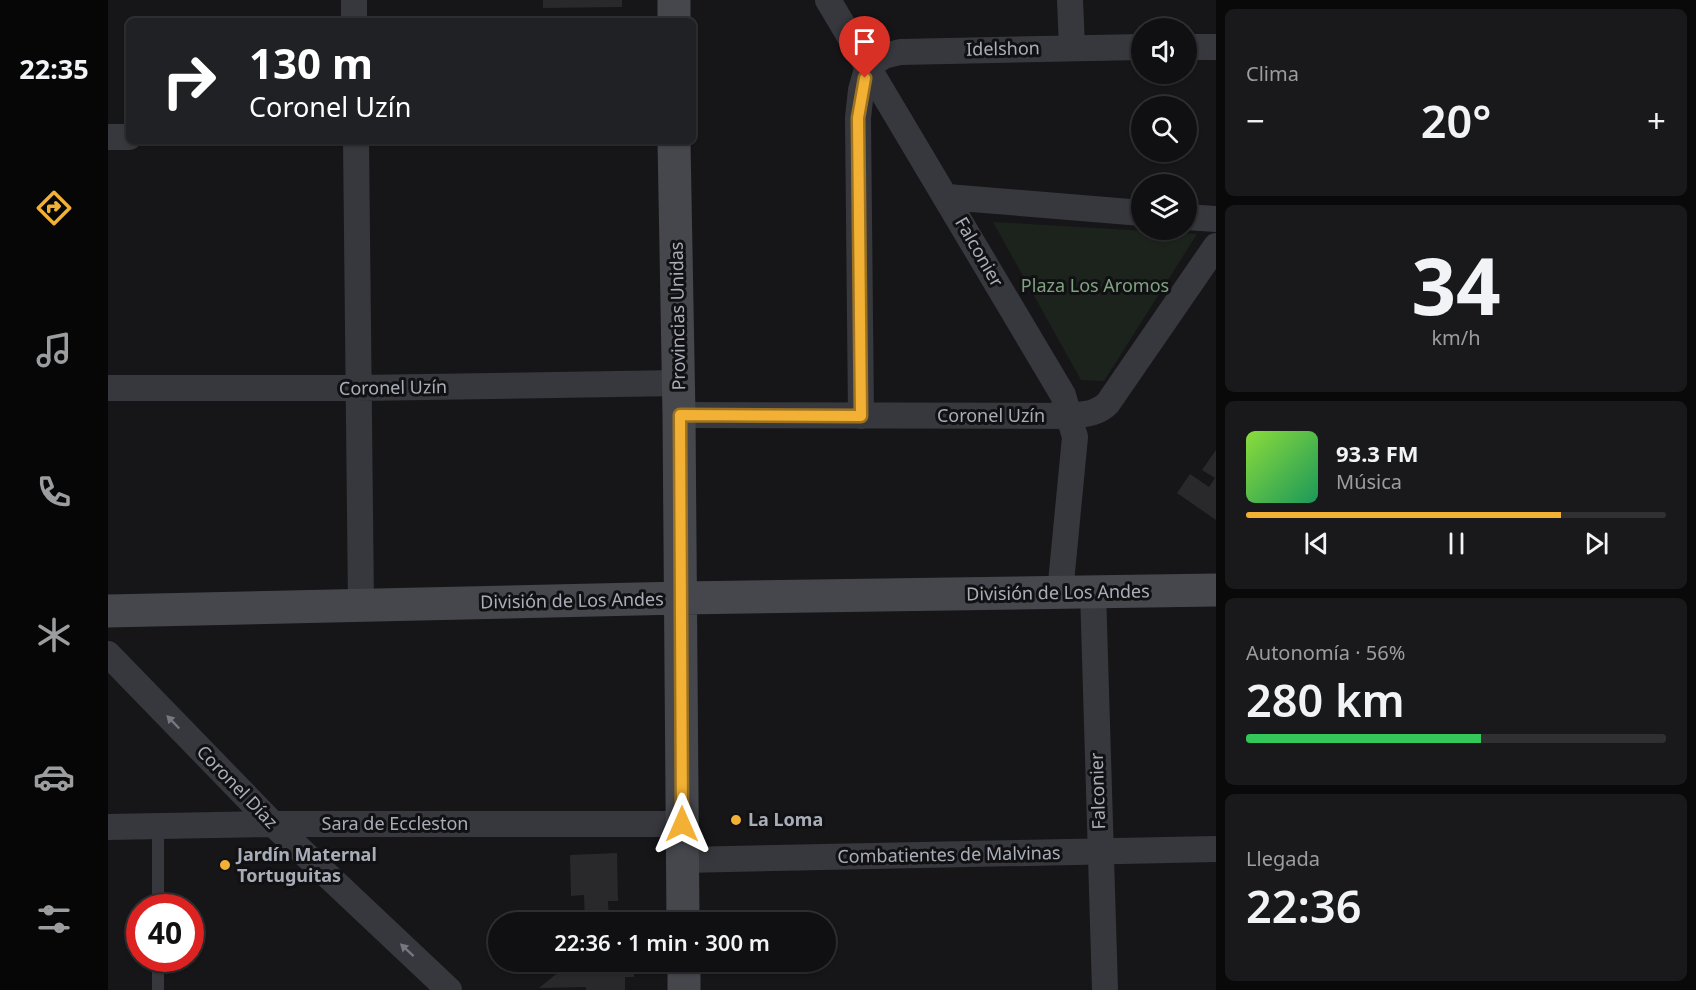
<!DOCTYPE html>
<html lang="es">
<head>
<meta charset="utf-8">
<style>
  :root { --surface:#101012; --page:#19191b; --text:#f1f3f6; --muted:#9c9d9f; --line:#303032; --accent:#f2b134 }
  body { margin:0; font-family:"Noto Sans",sans-serif; background:var(--page); color:var(--text); height:100vh; display:flex; flex-direction:column; font-size:22px; white-space:nowrap }
  * { box-sizing:border-box; margin:0 }
  p { font-size:20px; color:var(--muted) }
  .icon { flex:none; width:33px; height:33px; fill:none; stroke:currentColor; stroke-width:2; stroke-linecap:round; stroke-linejoin:round }
  .map { position:relative; flex:1; overflow:hidden }
  .details { display:flex; flex-direction:column; gap:9px; padding:9px; background:#09090a; width:480px }
  .details>* { flex:none }
  .top-card { position:absolute; left:18px; top:18px; width:570px; height:126px; border-radius:9px; box-shadow:0 2px 4px #0004,0 0 0 2px var(--line); background:#202124; color:#fff; overflow:hidden }
  .buttons { position:absolute; left:1023px; top:18px; display:grid; gap:12px }
  .buttons a { display:grid; place-items:center; width:66px; height:66px; border-radius:50%; background:var(--surface); box-shadow:0 2px 4px #0004,0 0 0 2px var(--line); font-size:30px }
  .speed { position:absolute; left:18px; top:894px; display:flex; gap:12px; font-size:30px; font-weight:700; text-align:center }
  .speed>* { display:grid; place-content:center; width:78px; height:78px; border-radius:50%; background:var(--surface); box-shadow:0 2px 4px #0004,0 0 0 2px var(--line); line-height:1 }
  .speed .limit { border:9px solid #d22; background:#fff; color:#111 }
  .pin { position:absolute; display:grid; place-items:center; width:51px; height:51px; color:#fff; margin:-62px -26px; border-radius:50% 50% 50% 0; rotate:-45deg; box-shadow:0 0 6px #0007 }
  .pin .icon { rotate:45deg }
  .me { position:absolute; width:66px; margin:-33px; rotate:0deg; stroke-linejoin:round; filter:drop-shadow(0 0 4px #0008) }
  .turn { display:flex; align-items:center; gap:21px; height:126px; padding:0 24px; font-size:27px }
  .turn .icon { width:78px; height:78px; stroke-width:2.5 }
  .turn b { display:block; font-size:42px; line-height:51px }
  .big { font-size:45px; font-weight:600; line-height:1.1 }
  .details .tile { flex:1; display:flex; flex-direction:column; justify-content:center; gap:9px; min-width:0; padding:0 21px; border-radius:9px; background:var(--page) }
  .details .dial { align-items:center; gap:0 }
  .dial b { font-size:78px; line-height:1 }
  .song { display:flex; align-items:center; gap:18px }
  .cover { width:72px; height:72px; border-radius:9px; background:linear-gradient(135deg,hsl(90 70% 55%),hsl(150 70% 35%)) }
  .played { height:6px; border-radius:3px; background:linear-gradient(90deg,var(--accent) 75%,var(--line) 75%) }
  .keys { display:flex; justify-content:space-around; direction:ltr }
  .heat { display:flex; justify-content:space-between; align-items:center; font-size:33px; direction:ltr }
  .charge { height:9px; border-radius:4px; background:linear-gradient(90deg,#34c759 56%,var(--line) 0) }
  .trip { position:absolute; left:380px; top:912px; width:348px; height:60px; border-radius:30px; background:var(--surface); box-shadow:0 2px 4px #0004,0 0 0 2px var(--line); font-weight:600; line-height:60px; text-align:center }
  main { display:flex; flex:1; min-height:0 }
  .tab-bar { display:flex; flex-direction:column; width:108px; justify-content:space-around; align-items:center; background:#060607; color:var(--muted) }
  .tab-bar .icon { width:42px; height:42px }
  .tab-bar .active { color:var(--accent) }
  .tab-bar b { font-size:27px; color:var(--text) }
  .map>svg:first-child { display:block }
</style>
</head>
<body>
<main>
<nav class="tab-bar">
<b>22:35</b>
<svg class="icon active" aria-label="directions" viewBox="0 0 24 24"><path d="M12 3l9 9-9 9-9-9zM9 14v-3h6M13 9l2 2-2 2"/></svg>
<svg class="icon" aria-label="music" viewBox="0 0 24 24"><path d="M9 18V5l10-2v13"/><circle cx="6" cy="18" r="3"/><circle cx="16" cy="16" r="3"/></svg>
<svg class="icon" aria-label="phone" viewBox="0 0 24 24"><path d="M5 4h4l2 5-3 2q2 4 5 5l2-3 5 2v4C11 20 4 13 5 4z"/></svg>
<svg class="icon" aria-label="climate" viewBox="0 0 24 24"><path d="M12 3v18M4 7l16 10M4 17L20 7"/></svg>
<svg class="icon" aria-label="car" viewBox="0 0 24 24"><path d="M5 17H2v-5l4-1 3-4h7l3 4 3 1v5h-3M9 17h6M6 11h13"/><circle cx="7" cy="17" r="2"/><circle cx="17" cy="17" r="2"/></svg>
<svg class="icon" aria-label="filters" viewBox="0 0 24 24"><path d="M4 7h16M4 17h16"/><circle cx="9" cy="7" r="2"/><circle cx="15" cy="17" r="2"/></svg>
</nav>
<div class="map">
<svg width="1108" height="990" viewBox="0 0 1108 990">
  <rect width="100%" height="100%" fill="#161618"/>
  <!-- green -->
  <path fill="#1c231d" d="M 885,222 L 1089,234 L 996,381 L 973,380 Z"/>
  <!-- building -->
  <path fill="#29292c" d="M 435,0 L 514,0 L 514,7 L 435,8 Z
    M 1108,450 L 1108,520 L 1069,493 L 1082,474 L 1101,487 L 1107,478 L 1094,470 Z
    M 509,853 L 510,901 L 500,901 L 501,922 L 477,922 L 476,895 L 463,896 L 462,855 Z
    M 463,962 L 526,962 L 526,977 L 517,977 L 517,990 L 478,990 L 478,987 L 431,988 Z"/>
  <g fill="none" stroke-linecap="round" stroke-linejoin="round">
    <!-- lane -->
    <path stroke="#37383d" stroke-width="12" d="M 50,826 L 50,908
      M 50,958 L 50,990"/>
    <!-- street -->
    <path stroke="#37383d" stroke-width="26" d="M 246,0 L 246,21
      M 720,0 L 955,395 L 967,437 L 952,593
      M 962,0 L 964,47
      M 1078,47 L 1108,47
      M 0,137 L 21,137
      M 248,141 L 253,605
      M 839,197 L 1034,213
      M 1078,217 L 1108,219
      M 0,388 L 250,388 L 571,383
      M 571,415 L 962,416 C 976,414 990,414 1000,403 L 1108,246
      M 753,416 L 750,118 L 753,90 L 760,66 L 776,56 L 792,52 L 1034,47
      M 985,591 L 997,990
      M 0,654 L 165,824 L 341,990
      M 0,827 L 165,824 L 574,824
      M 575,860 L 1108,849"/>
    <!-- secondary -->
    <path stroke="#45474d" stroke-width="33" d="M 566,0 L 566,21
      M 566,141 L 571,415 L 575,922
      M 0,611 L 573,598 L 1108,590
      M 576,962 L 576,990"/>
  </g>
  <!-- one-way arrows -->
  <defs><path id="oneway-solid" d="M-6-.8H1V-3.2L6.5 0L1 3.2V.8H-6Z" transform="scale(1.5)"/></defs>
  <g fill="#757881">
    <use href="#oneway-solid" transform="translate(65 722) rotate(-134)"/>
    <use href="#oneway-solid" transform="translate(299 950) rotate(-137)"/>
  </g>
  <g fill="none" stroke-linecap="round" stroke-linejoin="round">
    <!-- route casing -->
    <g stroke="#9d7322" stroke-width="15">
      <path id="route" d="M 574,824 L 572,415 L 753,416 L 750,118 L 757,78"/>
    </g>
    <!-- route -->
    <use href="#route" stroke="#f2b134" stroke-width="10"/>
  </g>
  <!-- markers -->
  <g fill="#f2b134" stroke="#111113" stroke-width="2">
    <circle cx="628" cy="820" r="6"/>
    <circle cx="117" cy="865" r="6"/>
  </g>
  <g text-anchor="middle" stroke-width="6" stroke-linejoin="round" paint-order="stroke">
    <!-- street labels -->
    <g font-size="18" fill="#a8adb8" stroke="#111113">
      <text transform="translate(895 49) rotate(-1)" y="6">Idelshon</text>
      <text transform="translate(871 252) rotate(60)" y="6">Falconier</text>
      <text transform="translate(570 316) rotate(-91)" y="6">Provincias Unidas</text>
      <text transform="translate(285 388) rotate(-1)" y="6">Coronel Uzín</text>
      <text x="883" y="422">Coronel Uzín</text>
      <text transform="translate(950 593) rotate(-1)" y="6">División de Los Andes</text>
      <text transform="translate(464 601) rotate(-1)" y="6">División de Los Andes</text>
      <text transform="translate(129 787) rotate(46)" y="6">Coronel Díaz</text>
      <text transform="translate(990 791) rotate(-92)" y="6">Falconier</text>
      <text x="287" y="830">Sara de Eccleston</text>
      <text transform="translate(841 855) rotate(-1)" y="6">Combatientes de Malvinas</text>
    </g>
    <!-- park labels -->
    <g font-size="18" fill="#7fa381" stroke="#111113">
      <text x="987" y="292">Plaza Los Aromos</text>
    </g>
    <!-- poi labels -->
    <g font-size="18" font-weight="bold" fill="#a8adb8" stroke="#111113" text-anchor="start">
      <text x="640" y="826">La Loma</text>
      <text x="129" y="861">Jardín Maternal<tspan x="129" dy="21">Tortuguitas</tspan></text>
    </g>
  </g>
</svg>
<div class="buttons">
<a><svg class="icon" aria-label="sound" viewBox="0 0 24 24"><path d="M4 9h4l5-4v14l-5-4H4zM17 9q2 3 0 6"/></svg></a>
<a><svg class="icon" aria-label="search" viewBox="0 0 24 24"><circle cx="10" cy="10" r="6"/><path d="M15 15l6 6"/></svg></a>
<a><svg class="icon" aria-label="layers" viewBox="0 0 24 24"><path d="M12 4l9 5-9 5-9-5zM3 14l9 5 9-5"/></svg></a>
</div>
<div class="speed"><div class="limit">40</div></div>
<div class="pin" style="left:757px;top:78px;background:#d93025"><svg class="icon" aria-label="arrive" viewBox="0 0 24 24"><path d="M6 21V4h12l-3 4 3 4H6"/></svg></div>
<svg class="me" style="left:574px;top:824px" viewBox="-20 -20 40 40"><path d="M0-17L14 15 0 8-14 15z" fill="#f2b134" stroke="#fff" stroke-width="4"/></svg>
<div class="trip">22:36 · 1 min · 300 m</div>
<div class="top-card">
<div class="turn"><svg class="icon" aria-label="right" viewBox="0 0 24 24"><path d="M7 20v-9h11M14 6l5 5-5 5"/></svg><div><b>130 m</b>Coronel Uzín</div></div>
</div>
</div>
<section class="details">
<div class="tile"><p>Clima</p>
<div class="heat"><a>−</a><b class="big">20°</b><a>+</a></div>
</div>
<div class="tile dial"><b>34</b><p>km/h</p></div>
<div class="tile">
<div class="song"><i class="cover"></i><div><b>93.3 FM</b><p>Música</p></div></div>
<div class="played"></div>
<div class="keys"><svg class="icon" aria-label="previous" viewBox="0 0 24 24"><path d="M18 5L8 12l10 7zM5 5v14"/></svg><svg class="icon" aria-label="pause" viewBox="0 0 24 24"><path d="M8 5v14M16 5v14"/></svg><svg class="icon" aria-label="next" viewBox="0 0 24 24"><path d="M6 5l10 7-10 7zM19 5v14"/></svg></div>
</div>
<div class="tile"><p>Autonomía · 56%</p><b class="big">280 km</b><div class="charge"></div></div>
<div class="tile"><p>Llegada</p><b class="big">22:36</b></div>
</section>
</main>
</body>
</html>
